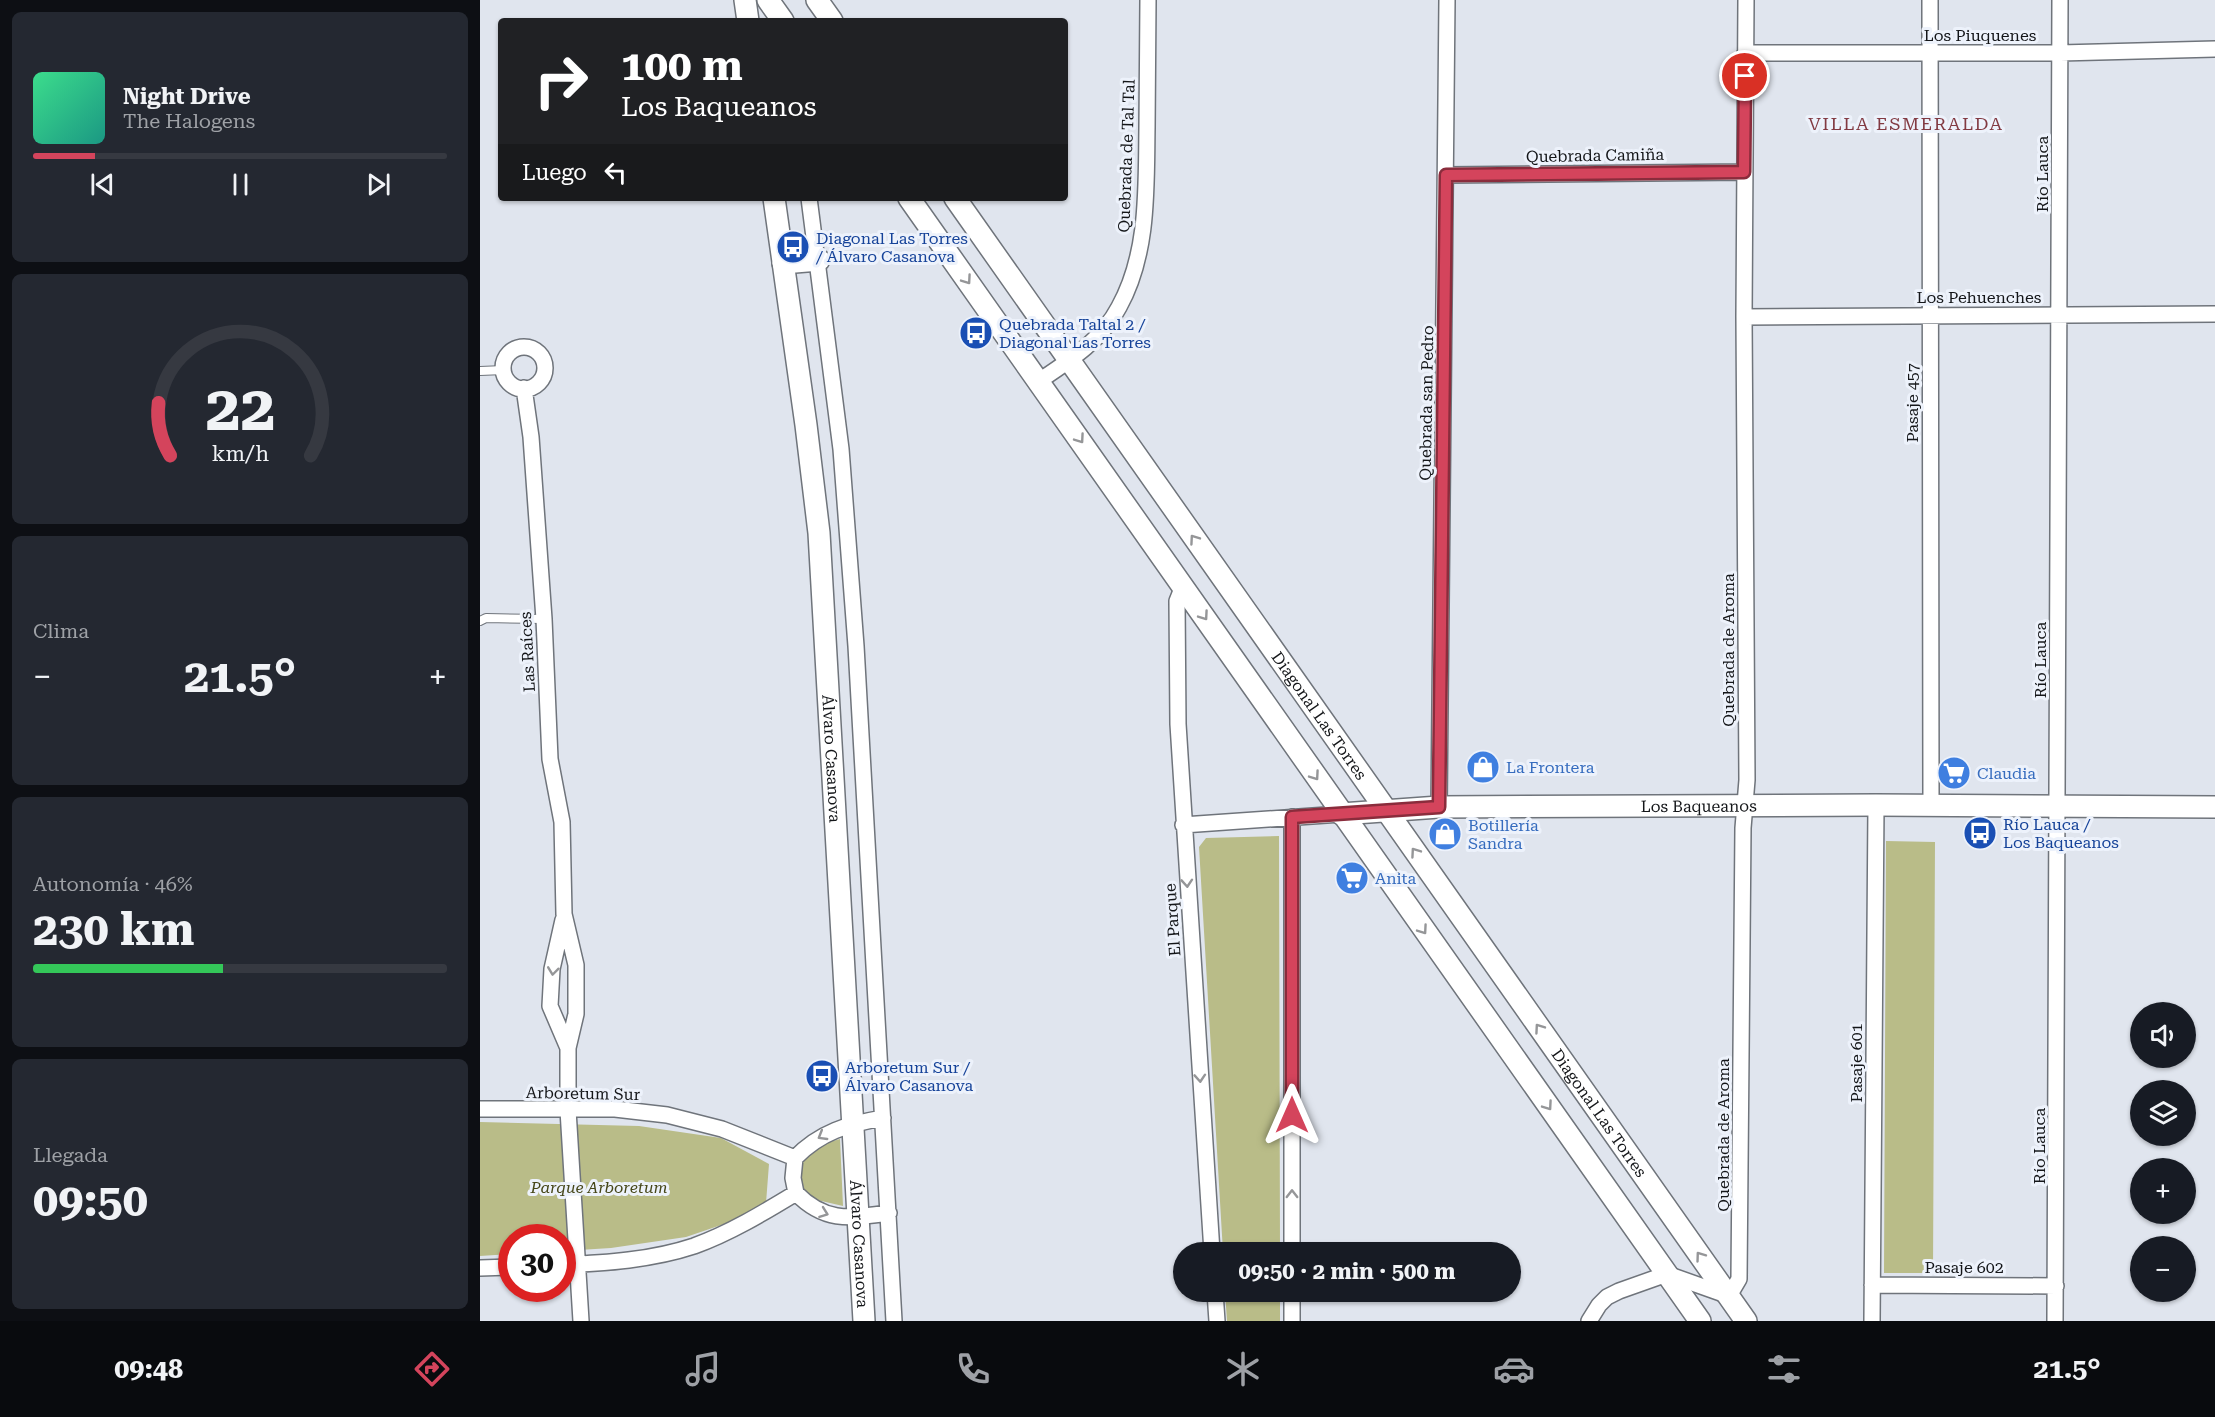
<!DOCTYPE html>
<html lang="es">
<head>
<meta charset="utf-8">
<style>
  :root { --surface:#171b24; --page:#242831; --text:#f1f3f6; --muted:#9ea1a6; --line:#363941; --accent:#d4445c }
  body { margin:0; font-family:"Roboto Serif",serif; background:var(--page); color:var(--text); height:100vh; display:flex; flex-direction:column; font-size:22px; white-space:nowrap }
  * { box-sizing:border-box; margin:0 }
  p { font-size:20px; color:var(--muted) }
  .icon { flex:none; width:33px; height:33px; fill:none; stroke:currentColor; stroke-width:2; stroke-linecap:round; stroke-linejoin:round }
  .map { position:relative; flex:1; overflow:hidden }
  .drawer { display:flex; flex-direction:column; gap:12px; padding:12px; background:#0d0f14; width:480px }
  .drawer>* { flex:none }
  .guide { position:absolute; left:18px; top:18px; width:570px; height:183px; border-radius:6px; box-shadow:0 2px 4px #0004; background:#202124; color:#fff; overflow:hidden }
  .controls { position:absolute; left:1650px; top:1002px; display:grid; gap:12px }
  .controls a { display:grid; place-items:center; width:66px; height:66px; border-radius:50%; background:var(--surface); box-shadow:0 2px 4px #0004; font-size:30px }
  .speed { position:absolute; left:18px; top:1224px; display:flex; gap:12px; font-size:30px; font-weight:700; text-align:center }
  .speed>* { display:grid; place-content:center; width:78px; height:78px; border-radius:50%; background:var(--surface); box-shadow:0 2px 4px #0004; line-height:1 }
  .speed .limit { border:9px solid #d22; background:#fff; color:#111 }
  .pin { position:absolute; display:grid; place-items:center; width:51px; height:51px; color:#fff; margin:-26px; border:3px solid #fff; border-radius:50%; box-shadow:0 2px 6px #0007 }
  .me { position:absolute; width:66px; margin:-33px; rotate:0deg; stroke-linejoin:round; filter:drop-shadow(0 0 4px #0008) }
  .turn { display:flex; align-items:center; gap:21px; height:126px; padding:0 24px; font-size:27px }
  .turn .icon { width:78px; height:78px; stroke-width:2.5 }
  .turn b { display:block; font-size:42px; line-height:51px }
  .then { display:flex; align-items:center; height:57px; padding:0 24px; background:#0003; gap:12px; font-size:22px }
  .big { font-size:45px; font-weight:700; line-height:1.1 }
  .drawer .card { flex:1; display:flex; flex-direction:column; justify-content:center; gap:9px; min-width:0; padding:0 21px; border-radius:9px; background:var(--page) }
  .drawer .dial { align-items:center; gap:0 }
  .dial svg { height:156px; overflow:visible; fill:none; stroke:var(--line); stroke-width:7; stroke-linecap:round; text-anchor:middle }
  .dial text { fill:var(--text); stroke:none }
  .song { display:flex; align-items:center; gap:18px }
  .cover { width:72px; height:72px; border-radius:9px; background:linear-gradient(135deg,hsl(150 70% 55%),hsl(170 70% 35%)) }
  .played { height:6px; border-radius:3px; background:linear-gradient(90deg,var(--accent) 15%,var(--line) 15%) }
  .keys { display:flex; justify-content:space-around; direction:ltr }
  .heat { display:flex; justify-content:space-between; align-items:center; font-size:33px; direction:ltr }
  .charge { height:9px; border-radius:4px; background:linear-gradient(90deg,#34c759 46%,var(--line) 0) }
  .trip { position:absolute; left:693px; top:1242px; width:348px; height:60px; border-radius:30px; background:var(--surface); box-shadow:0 2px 4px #0004; font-weight:700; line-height:60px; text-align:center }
  .dock { display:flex; height:96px; justify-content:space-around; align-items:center; background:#090b0e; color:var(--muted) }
  .dock .icon { width:42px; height:42px }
  .dock .selected { color:var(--accent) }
  .dock b { font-size:27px; color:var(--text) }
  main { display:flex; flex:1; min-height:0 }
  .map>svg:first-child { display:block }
</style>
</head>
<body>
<main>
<section class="drawer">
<div class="card">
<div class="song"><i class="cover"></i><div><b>Night Drive</b><p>The Halogens</p></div></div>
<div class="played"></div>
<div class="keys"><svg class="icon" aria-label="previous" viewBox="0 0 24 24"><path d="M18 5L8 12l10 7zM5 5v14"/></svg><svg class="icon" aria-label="pause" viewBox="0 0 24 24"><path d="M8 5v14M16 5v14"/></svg><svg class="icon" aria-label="next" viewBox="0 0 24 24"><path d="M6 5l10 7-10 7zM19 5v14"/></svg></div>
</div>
<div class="card dial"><svg viewBox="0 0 100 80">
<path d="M14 69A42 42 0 1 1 86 69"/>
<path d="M14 69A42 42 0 0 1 8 42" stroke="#d4445c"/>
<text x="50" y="56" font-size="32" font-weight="700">22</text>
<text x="50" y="72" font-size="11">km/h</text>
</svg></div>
<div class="card"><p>Clima</p>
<div class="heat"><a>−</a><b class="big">21.5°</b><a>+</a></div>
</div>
<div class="card"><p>Autonomía · 46%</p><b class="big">230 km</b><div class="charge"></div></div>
<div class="card"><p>Llegada</p><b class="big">09:50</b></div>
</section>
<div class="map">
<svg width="1735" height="1321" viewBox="0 0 1735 1321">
  <rect width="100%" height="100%" fill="#e0e5ee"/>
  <!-- green -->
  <path fill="#b9bc88" d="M 799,836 L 800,1252 L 743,1252 L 719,847 L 726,838 Z
    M 1406,841 L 1455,842 L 1453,1273 L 1404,1273 Z
    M 0,1122 L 159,1126 L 241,1138 L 289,1164 L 286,1203 L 250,1222 L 206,1237 L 131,1248 L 83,1251 L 82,1238 L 32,1238 L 31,1254 L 0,1256 Z
    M 360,1139 L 363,1206 L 337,1200 L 322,1191 L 319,1161 L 332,1147 Z
    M 745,1292 L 800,1292 L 800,1321 L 747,1321 Z"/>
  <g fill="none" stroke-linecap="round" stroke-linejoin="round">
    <!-- lane casing -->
    <g stroke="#6f747b" stroke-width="10">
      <path id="lane" d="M 0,371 L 24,370
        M 0,621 L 6,618 L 64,619"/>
    </g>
    <!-- street casing -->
    <g stroke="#6f747b" stroke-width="18">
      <path id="street" d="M 1450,0 L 1451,805
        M 1265,53 L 1580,53 L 1735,49
        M 966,175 L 1265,172
        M 329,198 L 361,449 L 376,646 L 414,1321
        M 1264,317 L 1735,314
        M23 368a21 21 0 1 1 42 0a21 21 0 1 1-42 0Z
        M 559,381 C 589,361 622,340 639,307 C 669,253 666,188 667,128 C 667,86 668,43 668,0
        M 44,388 L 51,437 L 64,619 L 70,759 L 82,822 L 84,914 L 96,965 L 96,1014 L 88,1048 L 88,1110 L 101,1321
        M 703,586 L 697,601 L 698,724 L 732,1252
        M 959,807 L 967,0
        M 703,825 L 861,814
        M 83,920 L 72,969 L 70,1006 L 88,1048
        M 0,1109 L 135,1109 L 187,1115 L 242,1129 L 315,1158
        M 315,1158 C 340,1132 368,1124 403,1118
        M 315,1158 L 313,1178 L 316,1193
        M 316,1193 C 345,1223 370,1218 409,1213
        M 812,1252 L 812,817
        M 82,1265 C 126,1263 172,1260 214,1246 C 250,1233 283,1213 316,1193
        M 0,1268 L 32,1267
        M 1392,1285 L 1576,1286
        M 735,1292 L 737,1321
        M 812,1321 L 812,1292
        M 1109,1321 L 1119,1305 L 1127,1297 L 1139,1291 L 1187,1274 L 1249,1296 L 1259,1279 L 1263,828 L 1267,780 L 1264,317 L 1266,0
        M 1392,1321 L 1396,805
        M 1575,1321 L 1580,0"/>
    </g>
    <!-- secondary casing -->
    <g stroke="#6f747b" stroke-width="24">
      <g id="secondary">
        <path d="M 265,0 L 268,21"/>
        <path d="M 288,0 L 303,21"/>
        <path d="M 337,0 L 352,21"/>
        <path id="s1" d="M 294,198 L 326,425 L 339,533 L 384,1321"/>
        <path d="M 429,198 L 1220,1321"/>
        <path id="s2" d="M 475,198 L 1266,1321"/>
        <path d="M 303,263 L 339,260"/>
        <path id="s3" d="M 861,814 L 959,807 L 1396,805 L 1735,807"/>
      </g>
    </g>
    <!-- lane -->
    <use href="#lane" stroke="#fff" stroke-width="8"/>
    <!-- street -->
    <use href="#street" stroke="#fff" stroke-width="15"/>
    <!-- secondary -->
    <use href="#secondary" stroke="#fff" stroke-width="21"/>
  </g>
  <!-- one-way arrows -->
  <defs><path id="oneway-chevron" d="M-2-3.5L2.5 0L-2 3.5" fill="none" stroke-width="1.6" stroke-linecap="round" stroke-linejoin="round" transform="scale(1.5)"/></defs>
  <g stroke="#959698">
    <use href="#oneway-chevron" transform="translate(487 280) rotate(55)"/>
    <use href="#oneway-chevron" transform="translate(600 439) rotate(55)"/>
    <use href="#oneway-chevron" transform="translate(714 539) rotate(-125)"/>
    <use href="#oneway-chevron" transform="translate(724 616) rotate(55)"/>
    <use href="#oneway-chevron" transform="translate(835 776) rotate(55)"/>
    <use href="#oneway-chevron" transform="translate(935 852) rotate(-125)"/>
    <use href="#oneway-chevron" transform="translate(707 883) rotate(86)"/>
    <use href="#oneway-chevron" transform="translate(943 930) rotate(55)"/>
    <use href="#oneway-chevron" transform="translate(73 971) rotate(97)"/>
    <use href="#oneway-chevron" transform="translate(1059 1028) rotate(-125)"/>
    <use href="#oneway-chevron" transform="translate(720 1078) rotate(86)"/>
    <use href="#oneway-chevron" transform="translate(1068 1106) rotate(55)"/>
    <use href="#oneway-chevron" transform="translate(342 1136) rotate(149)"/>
    <use href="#oneway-chevron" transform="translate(812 1194) rotate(-90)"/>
    <use href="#oneway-chevron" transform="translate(344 1213) rotate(20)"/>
    <use href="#oneway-chevron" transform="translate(1220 1256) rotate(-126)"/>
  </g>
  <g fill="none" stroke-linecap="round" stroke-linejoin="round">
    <!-- route casing -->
    <g stroke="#8a2c3c" stroke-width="15">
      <path id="route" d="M 812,1115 L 812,817 L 959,807 L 966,175 L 1264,172 L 1265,76"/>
    </g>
    <!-- route -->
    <use href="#route" stroke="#d4445c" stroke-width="10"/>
  </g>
  <!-- icons -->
  <defs>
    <g id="bus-disc" transform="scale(1.725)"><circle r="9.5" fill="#1a4fb4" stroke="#edf2fb"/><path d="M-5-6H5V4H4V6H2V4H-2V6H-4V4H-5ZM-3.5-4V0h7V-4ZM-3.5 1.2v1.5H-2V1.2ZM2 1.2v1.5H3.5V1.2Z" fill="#fff"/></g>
    <g id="shop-disc" transform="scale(1.725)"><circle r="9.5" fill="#3f7fe0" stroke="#edf2fb"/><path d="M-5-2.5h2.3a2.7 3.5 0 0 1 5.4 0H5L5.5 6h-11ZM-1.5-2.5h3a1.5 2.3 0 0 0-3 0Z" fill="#fff"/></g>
    <g id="supermarket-disc" transform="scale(1.725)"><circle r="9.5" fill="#3f7fe0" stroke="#edf2fb"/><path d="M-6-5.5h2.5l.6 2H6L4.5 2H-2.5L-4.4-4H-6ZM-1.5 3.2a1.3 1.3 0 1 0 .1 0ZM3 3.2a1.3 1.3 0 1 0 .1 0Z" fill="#fff"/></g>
  </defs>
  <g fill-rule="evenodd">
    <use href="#bus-disc" x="313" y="247"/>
    <use href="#bus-disc" x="496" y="333"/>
    <use href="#shop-disc" x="1003" y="767"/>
    <use href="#supermarket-disc" x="1474" y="773"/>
    <use href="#bus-disc" x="1500" y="833"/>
    <use href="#shop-disc" x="965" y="834"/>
    <use href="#supermarket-disc" x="872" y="878"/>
    <use href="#bus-disc" x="342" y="1076"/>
  </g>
  <g text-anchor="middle" stroke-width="6" stroke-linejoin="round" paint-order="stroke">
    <!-- street labels -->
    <g font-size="16" fill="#141619" stroke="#edf2fb">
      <text x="1500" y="41">Los Piuquenes</text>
      <text transform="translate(1115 155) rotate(-1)" y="6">Quebrada Camiña</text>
      <text transform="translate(646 156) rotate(-88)" y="6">Quebrada de Tal Tal</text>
      <text transform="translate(1562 174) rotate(-90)" y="6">Río Lauca</text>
      <text x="1499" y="303">Los Pehuenches</text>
      <text transform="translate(946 403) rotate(-89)" y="6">Quebrada san Pedro</text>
      <text transform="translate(1432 403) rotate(-90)" y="6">Pasaje 457</text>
      <text transform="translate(1248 650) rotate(-90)" y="6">Quebrada de Aroma</text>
      <text transform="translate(47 652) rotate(-93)" y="6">Las Raíces</text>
      <text transform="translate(1560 660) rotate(-90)" y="6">Río Lauca</text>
      <text dy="6" stroke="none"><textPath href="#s2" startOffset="633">Diagonal Las Torres</textPath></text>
      <text dy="6" stroke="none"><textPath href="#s1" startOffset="564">Álvaro Casanova</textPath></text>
      <text dy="6" stroke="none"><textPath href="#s3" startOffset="358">Los Baqueanos</textPath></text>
      <text transform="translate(692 920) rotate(-94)" y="6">El Parque</text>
      <text transform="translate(1376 1063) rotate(-90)" y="6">Pasaje 601</text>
      <text transform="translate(103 1093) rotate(1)" y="6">Arboretum Sur</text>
      <text dy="6" stroke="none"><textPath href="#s2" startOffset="1119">Diagonal Las Torres</textPath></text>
      <text transform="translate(1243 1135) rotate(-90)" y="6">Quebrada de Aroma</text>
      <text transform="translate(1559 1146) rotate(-90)" y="6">Río Lauca</text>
      <text dy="6" stroke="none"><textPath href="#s1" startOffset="1050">Álvaro Casanova</textPath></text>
      <text x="1484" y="1273">Pasaje 602</text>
    </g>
    <!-- transit labels -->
    <g font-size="16" fill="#164399" stroke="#edf2fb" text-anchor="start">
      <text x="336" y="244">Diagonal Las Torres<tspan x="336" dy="18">/ Álvaro Casanova</tspan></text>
      <text x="519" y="330">Quebrada Taltal 2 /<tspan x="519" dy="18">Diagonal Las Torres</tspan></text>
      <text x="1523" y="830">Río Lauca /<tspan x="1523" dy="18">Los Baqueanos</tspan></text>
      <text x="365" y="1073">Arboretum Sur /<tspan x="365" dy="18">Álvaro Casanova</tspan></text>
    </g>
    <!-- shop labels -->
    <g font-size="16" fill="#366cbe" stroke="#edf2fb" text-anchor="start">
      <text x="1026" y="773">La Frontera</text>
      <text x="1497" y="779">Claudia</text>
      <text x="988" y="831">Botillería<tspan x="988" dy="18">Sandra</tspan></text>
      <text x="895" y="884">Anita</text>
    </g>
    <!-- park labels -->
    <g font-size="16" font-style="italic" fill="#464719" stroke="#edf2fb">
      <text x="119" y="1193">Parque Arboretum</text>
    </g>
    <!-- neighbourhood labels -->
    <g font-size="18" letter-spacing="1.5" fill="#823a42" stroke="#edf2fb">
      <text x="1426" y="130">VILLA ESMERALDA</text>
    </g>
  </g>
</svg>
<div class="controls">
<a><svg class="icon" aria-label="sound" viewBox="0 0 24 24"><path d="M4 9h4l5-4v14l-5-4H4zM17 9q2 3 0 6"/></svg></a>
<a><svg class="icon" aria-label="layers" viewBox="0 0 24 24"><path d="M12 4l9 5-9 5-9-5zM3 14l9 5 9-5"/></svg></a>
<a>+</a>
<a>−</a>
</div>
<div class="speed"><div class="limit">30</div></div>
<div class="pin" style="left:1265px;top:76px;background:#d93025"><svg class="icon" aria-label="arrive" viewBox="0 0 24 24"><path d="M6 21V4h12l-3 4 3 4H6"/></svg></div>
<svg class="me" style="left:812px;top:1115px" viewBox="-20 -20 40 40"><path d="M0-17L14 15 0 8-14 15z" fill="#d4445c" stroke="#fff" stroke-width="4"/></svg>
<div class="trip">09:50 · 2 min · 500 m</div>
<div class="guide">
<div class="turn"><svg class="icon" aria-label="right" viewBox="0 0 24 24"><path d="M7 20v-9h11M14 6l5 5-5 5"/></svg><div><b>100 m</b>Los Baqueanos</div></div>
<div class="then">Luego<svg class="icon" aria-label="left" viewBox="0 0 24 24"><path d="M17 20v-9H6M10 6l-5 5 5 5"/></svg></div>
</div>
</div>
</main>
<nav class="dock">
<b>09:48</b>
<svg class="icon selected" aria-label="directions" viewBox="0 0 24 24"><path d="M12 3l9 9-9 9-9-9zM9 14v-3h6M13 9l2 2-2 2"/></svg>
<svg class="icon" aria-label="music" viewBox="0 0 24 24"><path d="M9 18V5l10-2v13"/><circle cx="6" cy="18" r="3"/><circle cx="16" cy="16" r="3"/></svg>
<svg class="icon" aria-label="phone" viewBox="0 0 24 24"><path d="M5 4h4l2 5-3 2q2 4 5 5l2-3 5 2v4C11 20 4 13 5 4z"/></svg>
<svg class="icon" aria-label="climate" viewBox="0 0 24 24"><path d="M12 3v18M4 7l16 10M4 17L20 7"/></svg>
<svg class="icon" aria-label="car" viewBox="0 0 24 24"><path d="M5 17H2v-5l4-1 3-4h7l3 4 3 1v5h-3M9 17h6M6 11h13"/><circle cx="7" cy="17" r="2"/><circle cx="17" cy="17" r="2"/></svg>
<svg class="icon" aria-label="filters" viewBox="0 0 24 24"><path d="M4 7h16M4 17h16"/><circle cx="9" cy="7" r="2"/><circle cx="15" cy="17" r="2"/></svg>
<b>21.5°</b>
</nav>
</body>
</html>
